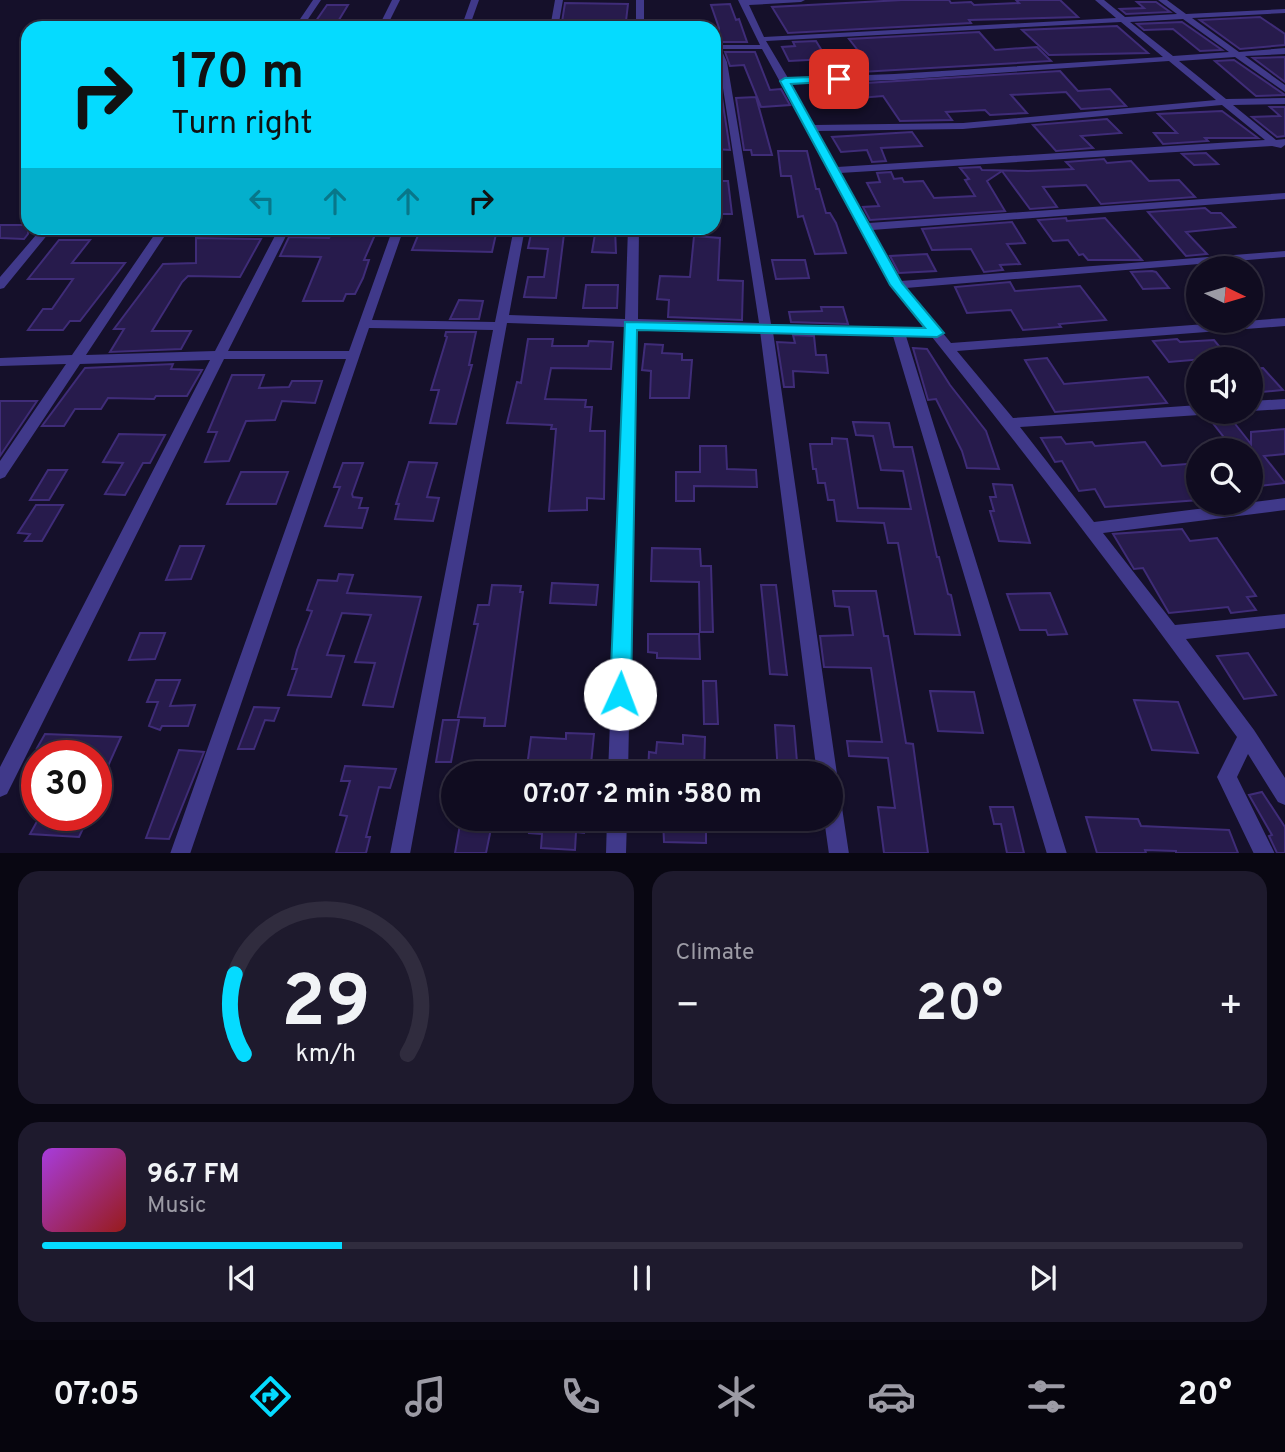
<!DOCTYPE html>
<html lang="en">
<head>
<meta charset="utf-8">
<style>
  :root { --surface:#100c20; --page:#1e1a2d; --text:#f1f3f6; --muted:#9c9ba5; --line:#302c3e; --accent:#05dbff }
  body { margin:0; font-family:Overpass,sans-serif; background:var(--page); color:var(--text); height:100vh; display:flex; flex-direction:column; font-size:26px; white-space:nowrap }
  * { box-sizing:border-box; margin:0 }
  p { font-size:23px; color:var(--muted) }
  .icon { flex:none; width:38px; height:38px; fill:none; stroke:currentColor; stroke-width:2; stroke-linecap:round; stroke-linejoin:round }
  .map { position:relative; height:853px; overflow:hidden }
  .drawer { display:flex; flex-direction:column; gap:18px; padding:18px; background:#090712; flex:1 }
  .drawer>* { flex:none }
  .hud { position:absolute; left:21px; top:21px; width:700px; height:214px; border-radius:21px; box-shadow:0 2px 5px #0004,0 0 0 2px var(--line); background:#05dbff; color:#111; overflow:hidden }
  .needle { width:46px; rotate:95deg }
  .fabs { position:absolute; left:1186px; top:256px; display:grid; gap:14px }
  .fabs a { display:grid; place-items:center; width:77px; height:77px; border-radius:50%; background:var(--surface); box-shadow:0 2px 5px #0004,0 0 0 2px var(--line); font-size:35px }
  .speed { position:absolute; left:21px; top:740px; display:flex; gap:14px; font-size:35px; font-weight:700; text-align:center }
  .speed>* { display:grid; place-content:center; width:91px; height:91px; border-radius:50%; background:var(--surface); box-shadow:0 2px 5px #0004,0 0 0 2px var(--line); line-height:1 }
  .speed .limit { border:10px solid #d22; background:#fff; color:#111 }
  .pin { position:absolute; display:grid; place-items:center; width:60px; height:60px; color:#fff; margin:-30px; border-radius:14px; box-shadow:0 4px 10px #0006 }
  .me { position:absolute; width:77px; margin:-38px; rotate:2deg; stroke-linejoin:round; filter:drop-shadow(0 0 5px #0008) }
  .turn { display:flex; align-items:center; gap:24px; height:147px; padding:0 35px; font-size:32px }
  .turn .icon { width:91px; height:91px; stroke-width:2.5 }
  .turn b { display:block; font-size:49px; line-height:60px }
  .lanes { display:flex; align-items:center; height:66px; padding:0 35px; background:#0003; justify-content:center; gap:35px; direction:ltr }
  .lanes .off { opacity:.35 }
  .big { font-size:52px; font-weight:700; line-height:1.1 }
  .drawer .tile { flex:1; display:flex; flex-direction:column; justify-content:center; gap:10px; min-width:0; padding:0 24px; border-radius:21px; background:var(--page) }
  .drawer .dial { align-items:center; gap:0 }
  .dial svg { height:182px; overflow:visible; fill:none; stroke:var(--line); stroke-width:7; stroke-linecap:round; text-anchor:middle }
  .dial text { fill:var(--text); stroke:none }
  .song { display:flex; align-items:center; gap:21px }
  .cover { width:84px; height:84px; border-radius:10px; background:linear-gradient(135deg,hsl(280 70% 55%),hsl(0 70% 35%)) }
  .played { height:7px; border-radius:4px; background:linear-gradient(90deg,var(--accent) 25%,var(--line) 25%) }
  .keys { display:flex; justify-content:space-around; direction:ltr }
  .heat { display:flex; justify-content:space-between; align-items:center; font-size:38px; direction:ltr }
  .drawer .tiles { flex:1; display:grid; gap:18px; grid-template-columns:1fr 1fr }
  .tile:last-child { grid-column:span 2 }
  .trip { position:absolute; left:441px; top:761px; width:402px; height:70px; border-radius:35px; background:var(--surface); box-shadow:0 2px 5px #0004,0 0 0 2px var(--line); font-weight:700; line-height:70px; text-align:center }
  .tab-bar { display:flex; height:112px; justify-content:space-around; align-items:center; background:#06050d; color:var(--muted) }
  .tab-bar .icon { width:49px; height:49px }
  .tab-bar .active { color:var(--accent) }
  .tab-bar b { font-size:32px; color:var(--text) }
  .map>svg:first-child { display:block }
</style>
</head>
<body>
<div class="map">
<svg width="1285" height="854" viewBox="0 0 1285 854">
  <rect width="100%" height="100%" fill="#15102a"/>
  <!-- building -->
  <path fill="#271b4c" stroke="#3f2c78" stroke-width="2" d="M 902,0 L 949,0 L 951,3 L 971,2 L 974,5 L 1019,3 L 1016,0 L 1060,0 L 1078,17 L 969,20 L 971,23 L 788,33 L 772,7 Z
    M 1137,2 L 1156,2 L 1170,12 L 1126,14 L 1120,9 L 1144,8 Z
    M 565,3 L 628,4 L 626,21 L 589,21 L 588,28 L 561,28 Z
    M 730,4 L 736,20 L 739,19 L 747,42 L 719,42 L 719,28 L 711,5 Z
    M 327,5 L 348,5 L 334,28 L 311,28 Z
    M 1260,17 L 1285,34 L 1285,45 L 1240,49 L 1200,20 Z
    M 1182,22 L 1222,50 L 1200,51 L 1173,29 L 1144,30 L 1137,24 Z
    M 1117,26 L 1148,53 L 1049,55 L 1022,30 Z
    M 979,32 L 995,50 L 1037,47 L 1051,61 L 843,73 L 833,59 L 863,57 L 849,39 Z
    M 816,41 L 827,59 L 789,61 L 782,47 L 795,46 L 793,42 Z
    M 725,52 L 755,52 L 770,90 L 781,89 L 790,105 L 761,107 L 744,65 L 730,66 Z
    M 1285,57 L 1285,82 L 1253,58 Z
    M 1234,60 L 1285,95 L 1256,96 L 1215,61 Z
    M 1060,71 L 1078,91 L 1110,89 L 1126,106 L 1081,109 L 1066,92 L 1011,95 L 1027,113 L 990,115 L 985,110 L 946,112 L 952,120 L 900,121 L 883,96 L 859,98 L 850,84 Z
    M 756,97 L 772,155 L 752,155 L 751,150 L 744,150 L 736,98 Z
    M 722,98 L 730,150 L 714,149 L 714,99 Z
    M 1270,107 L 1285,107 L 1285,136 L 1277,137 L 1252,117 L 1280,116 Z
    M 1222,111 L 1258,138 L 1205,138 L 1208,141 L 1163,144 L 1154,133 L 1177,133 L 1158,114 Z
    M 1107,119 L 1121,133 L 1081,136 L 1093,148 L 1056,151 L 1033,125 Z
    M 912,132 L 922,146 L 881,148 L 886,161 L 872,162 L 867,150 L 841,152 L 832,137 Z
    M 778,151 L 807,151 L 816,189 L 819,189 L 826,213 L 830,213 L 836,223 L 846,253 L 815,254 L 803,216 L 798,217 L 791,176 L 781,176 Z
    M 1206,153 L 1218,164 L 1194,165 L 1182,154 Z
    M 1104,159 L 1107,163 L 1131,161 L 1149,181 L 1179,180 L 1195,197 L 1101,204 L 1086,185 L 1043,187 L 1057,207 L 1030,209 L 1002,171 L 987,181 L 1005,211 L 870,220 L 863,207 L 879,206 L 867,183 L 880,182 L 877,173 L 891,172 L 894,179 L 902,178 L 904,182 L 923,181 L 934,198 L 975,196 L 965,180 L 969,179 L 960,168 L 980,167 L 982,170 L 1028,171 L 1073,169 L 1066,162 Z
    M 714,181 L 728,181 L 732,214 L 714,214 Z
    M 1205,208 L 1211,213 L 1221,213 L 1235,227 L 1186,232 L 1207,254 L 1186,256 L 1148,212 Z
    M 1066,218 L 1067,221 L 1105,218 L 1142,260 L 1088,260 L 1083,254 L 1079,255 L 1068,240 L 1053,241 L 1038,220 Z
    M 1012,222 L 1025,243 L 1007,244 L 1020,264 L 1000,265 L 1003,270 L 984,272 L 971,249 L 932,250 L 922,229 Z
    M 0,225 L 28,225 L 28,234 L 24,239 L 0,238 Z
    M 334,228 L 378,228 L 364,260 L 369,260 L 363,278 L 355,294 L 346,294 L 343,301 L 303,301 L 321,257 L 280,256 L 289,237 L 329,238 Z
    M 421,228 L 495,228 L 494,234 L 496,234 L 492,252 L 412,250 Z
    M 596,228 L 615,228 L 616,253 L 592,252 Z
    M 531,234 L 564,234 L 556,298 L 524,297 L 528,277 L 544,277 L 548,249 L 528,248 Z
    M 694,236 L 720,238 L 718,280 L 743,281 L 742,320 L 668,317 L 669,300 L 657,299 L 660,276 L 690,277 Z
    M 196,238 L 261,239 L 240,277 L 188,276 L 182,282 L 152,331 L 191,331 L 181,349 L 110,352 L 124,329 L 114,329 L 163,264 L 196,263 Z
    M 59,240 L 90,240 L 72,263 L 125,263 L 80,321 L 70,321 L 63,330 L 28,330 L 43,309 L 52,309 L 73,279 L 28,279 Z
    M 927,254 L 936,271 L 899,273 L 890,256 Z
    M 772,260 L 805,260 L 809,278 L 776,279 Z
    M 1152,271 L 1156,272 L 1169,288 L 1143,289 L 1131,272 Z
    M 1010,282 L 1015,291 L 1080,286 L 1106,320 L 1059,324 L 1061,327 L 1023,330 L 1011,310 L 967,313 L 955,287 Z
    M 586,285 L 618,285 L 617,308 L 583,308 Z
    M 459,300 L 483,301 L 479,319 L 450,319 Z
    M 821,307 L 843,307 L 848,324 L 791,322 L 789,312 L 822,311 Z
    M 446,332 L 476,332 L 469,365 L 472,365 L 456,424 L 430,423 L 439,390 L 431,390 L 447,337 L 445,336 Z
    M 793,335 L 814,336 L 816,355 L 826,355 L 828,373 L 793,371 L 794,387 L 784,387 L 777,342 L 795,343 Z
    M 528,339 L 553,339 L 552,346 L 588,346 L 589,341 L 613,342 L 611,369 L 551,368 L 545,399 L 586,400 L 585,407 L 592,407 L 590,431 L 605,431 L 604,499 L 587,498 L 587,510 L 549,511 L 556,429 L 551,429 L 552,425 L 507,423 L 517,382 L 521,383 Z
    M 1177,339 L 1180,342 L 1214,340 L 1228,357 L 1169,362 L 1153,341 Z
    M 645,344 L 663,345 L 662,353 L 682,354 L 682,360 L 692,360 L 689,398 L 650,398 L 651,371 L 642,370 Z
    M 913,348 L 927,349 L 950,385 L 986,431 L 999,469 L 967,468 L 962,451 L 936,399 L 928,400 Z
    M 1047,358 L 1064,384 L 1148,377 L 1167,403 L 1055,412 L 1025,360 Z
    M 173,364 L 171,369 L 202,370 L 187,396 L 156,396 L 154,399 L 108,398 L 101,409 L 75,409 L 64,426 L 42,426 L 85,368 Z
    M 1263,368 L 1283,390 L 1251,393 L 1251,369 Z
    M 232,375 L 264,375 L 259,388 L 289,387 L 292,381 L 322,381 L 315,403 L 282,401 L 275,420 L 246,421 L 229,461 L 205,462 L 217,432 L 208,432 Z
    M 0,401 L 37,401 L 0,456 Z
    M 1232,420 L 1251,444 L 1251,432 L 1285,429 L 1285,454 L 1264,456 L 1285,483 L 1251,487 L 1251,450 L 1234,450 L 1212,422 Z
    M 853,422 L 889,423 L 894,447 L 912,447 L 937,557 L 939,557 L 948,594 L 951,595 L 960,635 L 915,634 L 898,543 L 888,543 L 884,523 L 837,521 L 834,500 L 828,500 L 825,483 L 818,483 L 816,469 L 813,469 L 810,444 L 832,444 L 832,438 L 847,439 L 858,508 L 911,509 L 903,471 L 881,470 L 873,436 L 856,435 Z
    M 119,434 L 165,435 L 150,463 L 143,463 L 125,495 L 105,494 L 123,463 L 103,462 Z
    M 1061,437 L 1066,444 L 1092,442 L 1095,446 L 1145,442 L 1162,466 L 1199,463 L 1199,500 L 1105,507 L 1095,489 L 1079,491 L 1062,461 L 1055,462 L 1041,438 Z
    M 700,446 L 726,446 L 727,469 L 756,470 L 757,487 L 694,486 L 694,501 L 676,501 L 676,472 L 700,472 Z
    M 409,462 L 437,463 L 427,497 L 439,498 L 433,521 L 395,519 L 399,504 L 396,504 Z
    M 343,463 L 363,463 L 352,494 L 353,497 L 362,498 L 359,508 L 368,508 L 362,528 L 325,526 L 340,487 L 334,487 Z
    M 48,470 L 67,470 L 49,500 L 30,500 Z
    M 241,472 L 288,472 L 276,504 L 227,504 Z
    M 993,484 L 1012,485 L 1030,543 L 999,541 L 990,511 L 994,511 L 990,497 L 996,497 Z
    M 36,505 L 63,505 L 42,541 L 25,541 L 30,534 L 18,533 Z
    M 1182,529 L 1190,541 L 1217,538 L 1256,596 L 1247,597 L 1256,610 L 1231,613 L 1228,607 L 1169,613 L 1143,568 L 1134,569 L 1113,534 Z
    M 180,546 L 204,546 L 191,579 L 166,580 Z
    M 652,548 L 700,549 L 701,566 L 711,566 L 713,632 L 700,632 L 699,582 L 651,581 Z
    M 339,574 L 353,575 L 347,593 L 421,597 L 393,707 L 363,705 L 375,663 L 355,662 L 371,615 L 342,613 L 327,655 L 344,656 L 331,697 L 288,695 L 297,669 L 292,669 L 297,650 L 312,611 L 307,610 L 318,580 L 337,581 Z
    M 552,583 L 598,585 L 596,605 L 550,603 Z
    M 492,585 L 521,586 L 520,592 L 523,592 L 505,726 L 484,726 L 485,718 L 458,717 L 478,624 L 474,624 L 478,605 L 489,605 Z
    M 761,585 L 776,585 L 787,675 L 770,674 Z
    M 833,591 L 876,591 L 884,636 L 888,636 L 906,743 L 913,744 L 928,853 L 884,853 L 878,807 L 895,808 L 888,758 L 849,756 L 847,741 L 882,742 L 871,668 L 824,667 L 820,636 L 853,635 L 849,607 L 835,606 Z
    M 1050,593 L 1067,634 L 1048,635 L 1046,630 L 1020,630 L 1007,594 Z
    M 140,633 L 165,633 L 155,659 L 129,660 Z
    M 648,634 L 699,634 L 700,659 L 657,658 L 657,653 L 648,652 Z
    M 1248,653 L 1276,695 L 1244,699 L 1217,656 Z
    M 156,680 L 180,680 L 170,706 L 195,705 L 188,726 L 162,726 L 160,730 L 149,726 L 158,702 L 147,702 Z
    M 703,681 L 716,681 L 718,724 L 704,724 Z
    M 930,691 L 974,692 L 983,733 L 938,731 Z
    M 1134,700 L 1178,702 L 1198,753 L 1152,750 Z
    M 254,707 L 279,708 L 274,721 L 265,720 L 254,749 L 238,749 Z
    M 443,720 L 459,720 L 451,762 L 436,762 Z
    M 775,725 L 794,726 L 798,774 L 778,774 Z
    M 566,733 L 594,734 L 590,774 L 526,774 L 531,737 L 566,739 Z
    M 45,734 L 121,737 L 96,793 L 96,751 L 37,748 Z
    M 683,735 L 705,737 L 704,774 L 648,774 L 649,752 L 656,753 L 657,742 L 683,744 Z
    M 179,750 L 204,752 L 169,839 L 146,838 Z
    M 345,766 L 396,769 L 390,788 L 379,787 L 366,837 L 370,837 L 366,853 L 336,853 L 347,816 L 340,815 L 350,781 L 341,781 Z
    M 1262,792 L 1285,827 L 1285,853 L 1277,853 L 1269,836 L 1272,835 L 1249,795 Z
    M 990,807 L 1013,807 L 1024,853 L 1007,853 L 1001,824 L 994,824 Z
    M 40,816 L 89,816 L 79,837 L 30,834 Z
    M 1086,817 L 1138,819 L 1141,826 L 1229,830 L 1238,853 L 1176,853 L 1176,851 L 1145,850 L 1146,853 L 1097,853 Z
    M 461,819 L 493,819 L 486,853 L 455,853 Z
    M 531,819 L 585,819 L 584,833 L 576,832 L 575,850 L 541,848 L 542,834 L 529,833 Z
    M 663,819 L 706,819 L 706,843 L 664,842 Z"/>
  <g fill="none" stroke-linecap="round" stroke-linejoin="round">
    <!-- street -->
    <path fill="#40398a" fill-rule="evenodd" d="M 313,0 L 321,0 L 302,28 L 294,28 Z
      M 392,0 L 400,0 L 386,28 L 378,28 Z
      M 471,0 L 479,0 L 469,28 L 461,28 Z
      M 555,0 L 563,0 L 558,28 L 550,28 Z
      M 636,0 L 644,0 L 644,28 L 636,28 Z
      M 738,0 L 805,0 L 801,2 L 749,5 L 764,37 L 1116,18 L 1095,0 L 1104,0 L 1125,17 L 1177,14 L 1158,0 L 1167,0 L 1186,14 L 1285,9 L 1285,13 L 1192,18 L 1239,52 L 1285,48 L 1285,54 L 1245,56 L 1285,85 L 1285,92 L 1235,57 L 1179,61 L 1226,99 L 1285,98 L 1285,104 L 1233,105 L 1276,140 L 1285,139 L 1285,145 L 1281,148 L 1272,146 L 840,173 L 869,223 L 1285,193 L 1285,199 L 872,230 L 901,281 L 1285,251 L 1285,257 L 906,288 L 951,343 L 1285,318 L 1285,326 L 957,351 L 1013,418 L 1199,405 L 1199,411 L 1205,411 L 1199,415 L 1020,427 L 1094,522 L 1285,498 L 1285,510 L 1103,533 L 1175,625 L 1285,614 L 1285,628 L 1186,639 L 1254,730 L 1285,778 L 1285,805 L 1278,802 L 1248,754 L 1237,777 L 1275,854 L 1254,854 L 1217,777 L 1237,737 C 1138,601 1037,468 932,337 L 906,336 L 1067,854 L 1047,854 L 893,336 L 773,332 L 837,774 L 834,781 L 831,782 L 831,774 L 817,774 L 760,331 L 637,327 L 628,774 L 608,774 L 625,327 L 507,323 L 410,854 L 390,854 L 493,330 L 369,328 L 190,854 L 170,854 L 346,359 L 224,359 L 7,794 L 0,797 L 0,767 L 210,360 L 80,364 L 5,477 L 0,479 L 0,461 L 66,364 L 0,366 L 0,358 L 72,355 L 159,228 L 170,228 L 86,355 L 215,351 L 279,228 L 290,228 L 228,351 L 349,351 L 393,228 L 404,228 L 372,320 L 495,322 L 514,228 L 525,228 L 509,315 L 625,319 L 628,228 L 639,228 L 638,319 L 759,323 L 719,62 L 714,52 L 714,45 L 760,45 ZM 1183,19 L 1229,52 L 1173,56 L 1130,22 ZM 1121,22 L 1163,57 L 894,74 L 788,78 L 766,41 ZM 721,49 L 762,49 L 891,285 L 926,329 L 771,324 L 727,62 ZM 1169,61 L 1216,100 L 963,123 L 814,125 L 791,83 L 894,80 ZM 1222,105 L 1265,140 L 837,167 L 817,131 L 963,129 Z
      M 42,228 L 53,228 L 4,288 L 0,289 L 0,277 Z
      M 1285,399 L 1285,409 L 1251,411 L 1251,401 Z
      M 831,791 L 838,794 L 841,801 L 849,854 L 829,854 L 824,819 L 831,819 Z
      M 607,819 L 627,819 L 626,854 L 606,854 Z"/>
  </g>
  <!-- route -->
  <path fill="#05dbff" stroke="#038ea6" stroke-width="2" d="M 839,76 L 844,79 L 843,81 L 791,84 L 902,283 L 944,333 L 937,337 L 637,330 L 631,694 L 628,701 L 620,704 L 613,701 L 610,694 L 625,322 L 925,328 L 890,285 L 780,81 L 785,78 Z"/>
</svg>
<div class="fabs">
<a><svg class="needle" viewBox="-14 -14 28 28"><path d="M0-13l5 13h-10z" fill="#e53935"/><path d="M0 13l5-13h-10z" fill="#9c9ba5"/></svg></a>
<a><svg class="icon" aria-label="sound" viewBox="0 0 24 24"><path d="M4 9h4l5-4v14l-5-4H4zM17 9q2 3 0 6"/></svg></a>
<a><svg class="icon" aria-label="search" viewBox="0 0 24 24"><circle cx="10" cy="10" r="6"/><path d="M15 15l6 6"/></svg></a>
</div>
<div class="speed"><div class="limit">30</div></div>
<div class="pin" style="left:839px;top:79px;background:#d93025"><svg class="icon" aria-label="arrive" viewBox="0 0 24 24"><path d="M6 21V4h12l-3 4 3 4H6"/></svg></div>
<svg class="me" style="left:620px;top:694px" viewBox="-20 -20 40 40"><circle r="19" fill="#fff"/><path d="M0-13L10 11 0 6-10 11z" fill="#05dbff"/></svg>
<div class="trip">07:07 · 2 min · 580 m</div>
<div class="hud">
<div class="turn"><svg class="icon" aria-label="right" viewBox="0 0 24 24"><path d="M7 20v-9h11M14 6l5 5-5 5"/></svg><div><b>170 m</b>Turn right</div></div>
<div class="lanes"><svg class="icon off" aria-label="left" viewBox="0 0 24 24"><path d="M17 20v-9H6M10 6l-5 5 5 5"/></svg><svg class="icon off" aria-label="ahead" viewBox="0 0 24 24"><path d="M12 20V5M6 11l6-6 6 6"/></svg><svg class="icon off" aria-label="ahead" viewBox="0 0 24 24"><path d="M12 20V5M6 11l6-6 6 6"/></svg><svg class="icon" aria-label="right" viewBox="0 0 24 24"><path d="M7 20v-9h11M14 6l5 5-5 5"/></svg></div>
</div>
</div>
<section class="drawer">
<div class="tiles">
<div class="tile dial"><svg viewBox="0 0 100 80">
<path d="M14 69A42 42 0 1 1 86 69"/>
<path d="M14 69A42 42 0 0 1 10 34" stroke="#05dbff"/>
<text x="50" y="56" font-size="32" font-weight="700">29</text>
<text x="50" y="72" font-size="11">km/h</text>
</svg></div>
<div class="tile"><p>Climate</p>
<div class="heat"><a>−</a><b class="big">20°</b><a>+</a></div>
</div>
<div class="tile">
<div class="song"><i class="cover"></i><div><b>96.7 FM</b><p>Music</p></div></div>
<div class="played"></div>
<div class="keys"><svg class="icon" aria-label="previous" viewBox="0 0 24 24"><path d="M18 5L8 12l10 7zM5 5v14"/></svg><svg class="icon" aria-label="pause" viewBox="0 0 24 24"><path d="M8 5v14M16 5v14"/></svg><svg class="icon" aria-label="next" viewBox="0 0 24 24"><path d="M6 5l10 7-10 7zM19 5v14"/></svg></div>
</div>
</div>
</section>
<nav class="tab-bar">
<b>07:05</b>
<svg class="icon active" aria-label="directions" viewBox="0 0 24 24"><path d="M12 3l9 9-9 9-9-9zM9 14v-3h6M13 9l2 2-2 2"/></svg>
<svg class="icon" aria-label="music" viewBox="0 0 24 24"><path d="M9 18V5l10-2v13"/><circle cx="6" cy="18" r="3"/><circle cx="16" cy="16" r="3"/></svg>
<svg class="icon" aria-label="phone" viewBox="0 0 24 24"><path d="M5 4h4l2 5-3 2q2 4 5 5l2-3 5 2v4C11 20 4 13 5 4z"/></svg>
<svg class="icon" aria-label="climate" viewBox="0 0 24 24"><path d="M12 3v18M4 7l16 10M4 17L20 7"/></svg>
<svg class="icon" aria-label="car" viewBox="0 0 24 24"><path d="M5 17H2v-5l4-1 3-4h7l3 4 3 1v5h-3M9 17h6M6 11h13"/><circle cx="7" cy="17" r="2"/><circle cx="17" cy="17" r="2"/></svg>
<svg class="icon" aria-label="filters" viewBox="0 0 24 24"><path d="M4 7h16M4 17h16"/><circle cx="9" cy="7" r="2"/><circle cx="15" cy="17" r="2"/></svg>
<b>20°</b>
</nav>
</body>
</html>
